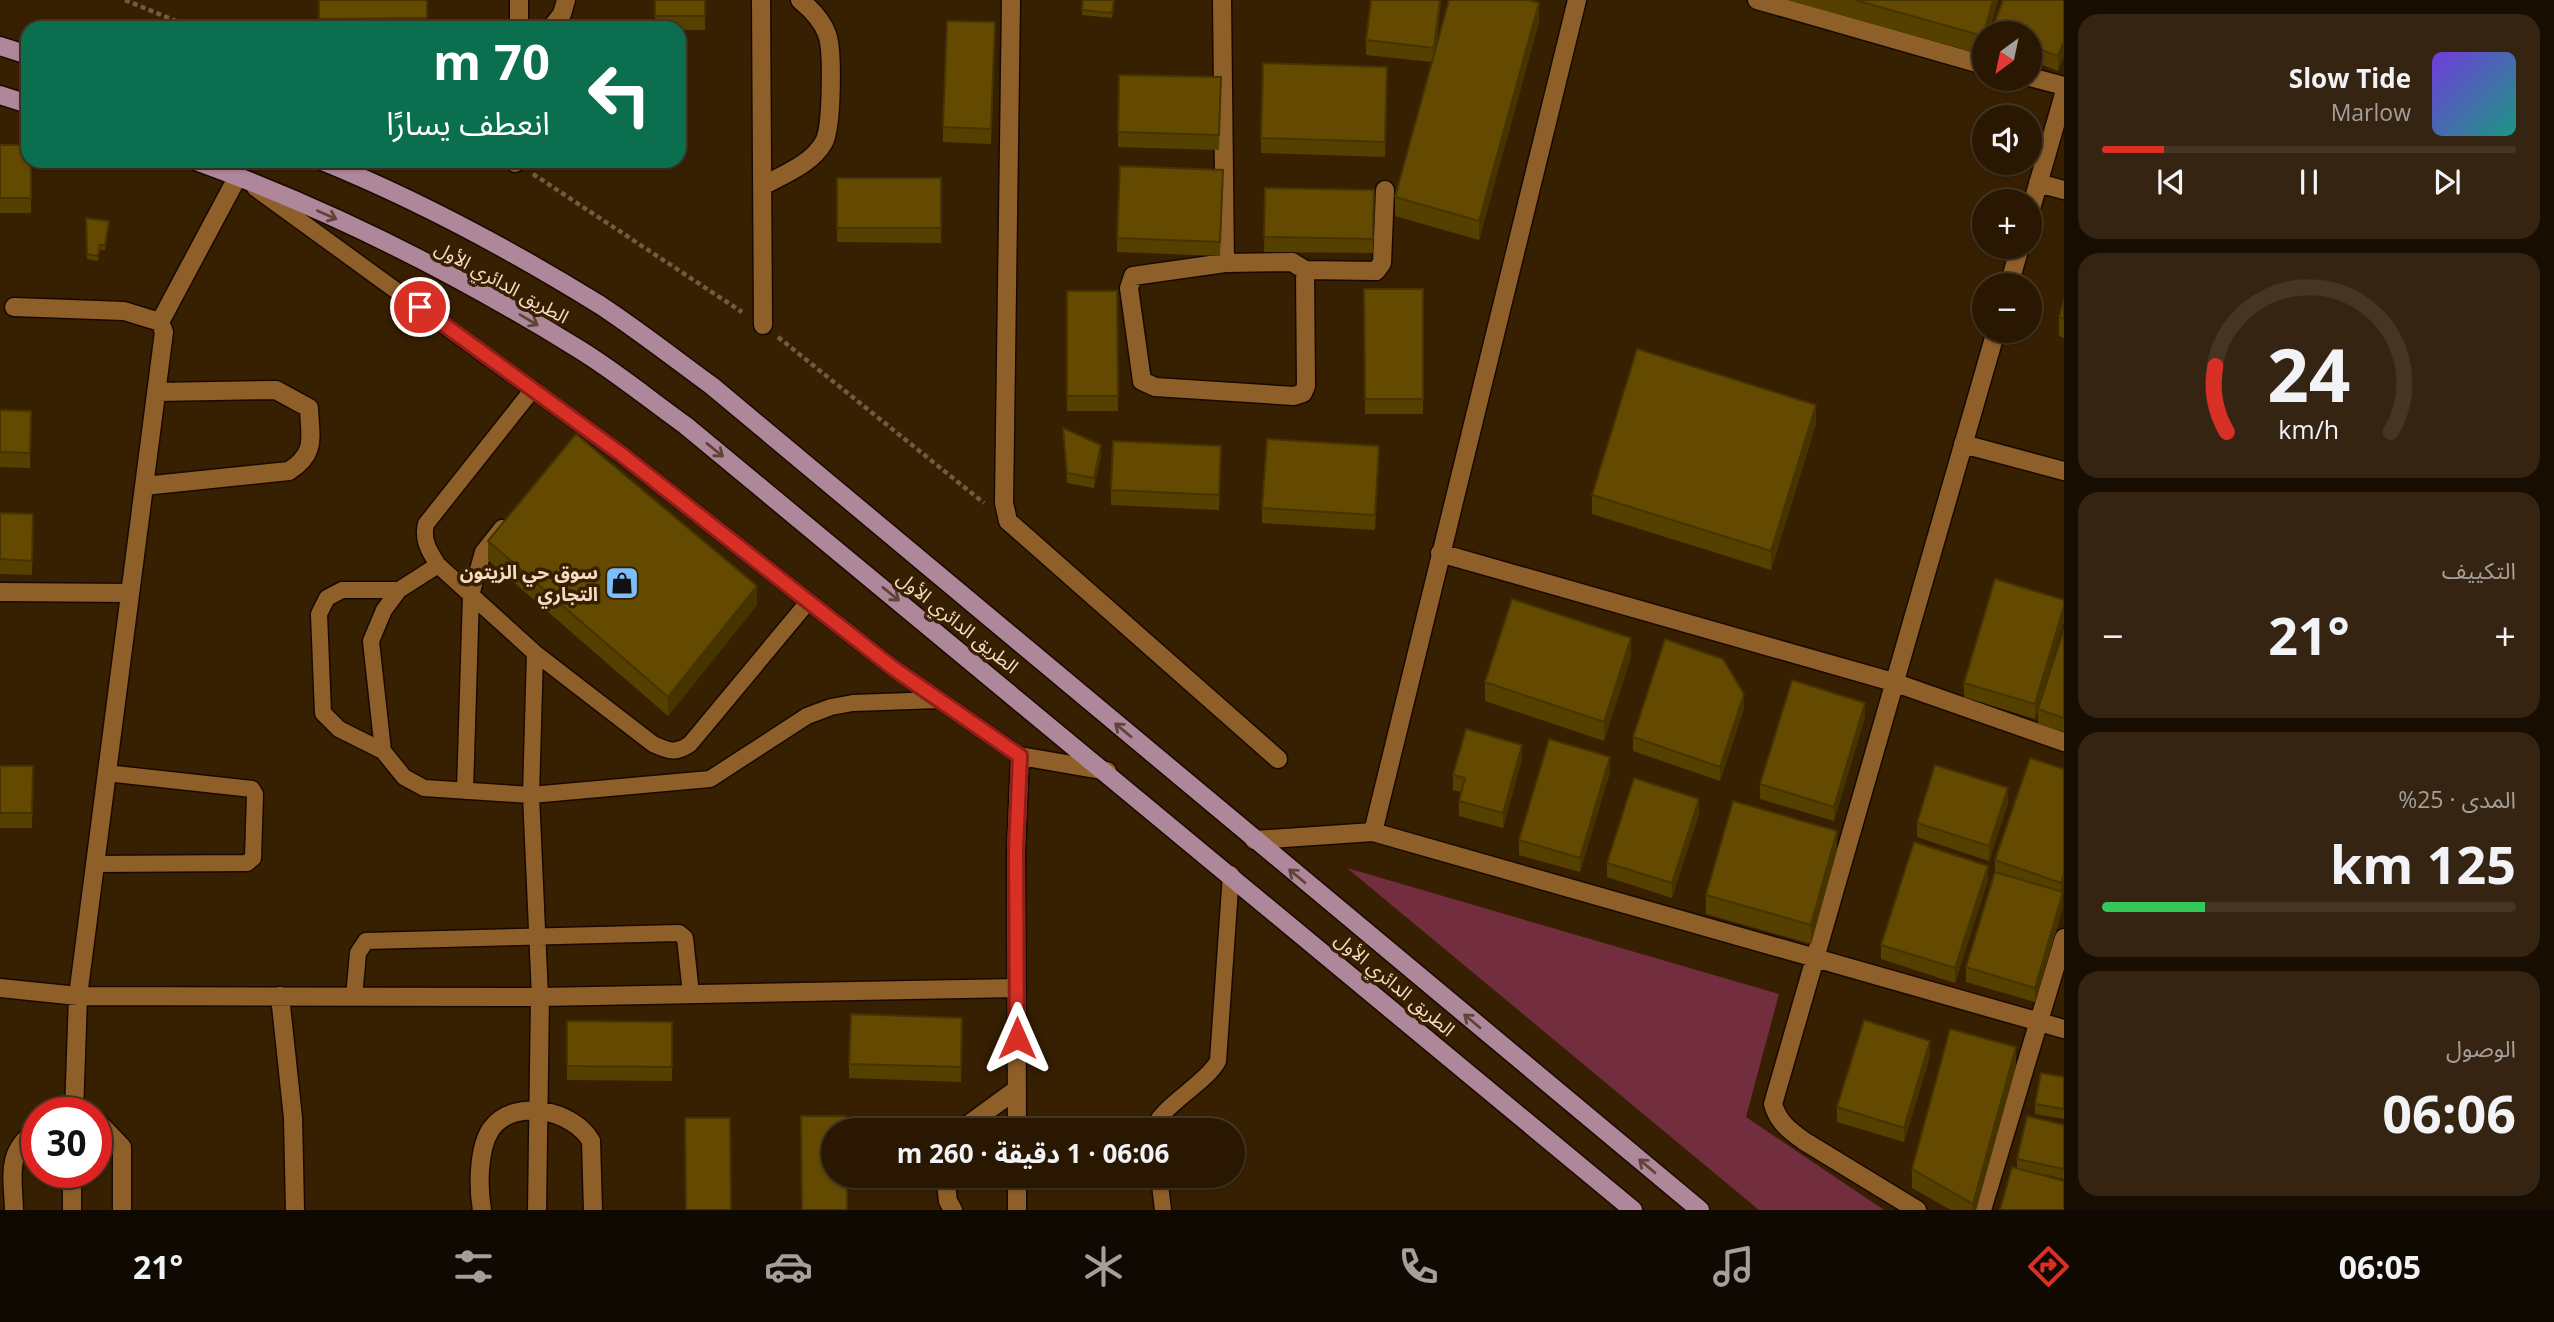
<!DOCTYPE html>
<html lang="ar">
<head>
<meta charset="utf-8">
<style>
  :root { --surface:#291702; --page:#352411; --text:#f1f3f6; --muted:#a59f99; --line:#453624; --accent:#d93025 }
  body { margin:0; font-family:"Open Sans","Noto Sans Arabic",sans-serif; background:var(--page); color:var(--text); direction:rtl; height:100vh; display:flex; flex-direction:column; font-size:26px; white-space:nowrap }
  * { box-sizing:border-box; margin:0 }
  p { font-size:23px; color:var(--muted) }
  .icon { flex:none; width:38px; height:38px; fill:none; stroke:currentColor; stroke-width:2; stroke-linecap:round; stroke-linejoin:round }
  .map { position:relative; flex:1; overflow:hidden; direction:ltr }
  .drawer { display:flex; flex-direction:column; gap:14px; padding:14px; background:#170d01; width:490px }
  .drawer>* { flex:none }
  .top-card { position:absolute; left:21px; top:21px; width:665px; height:147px; border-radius:21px; box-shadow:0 2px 5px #0004,0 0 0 2px var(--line); direction:rtl; background:#0b6e4f; color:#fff; overflow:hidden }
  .needle { width:46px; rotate:213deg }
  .buttons { position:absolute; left:1972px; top:21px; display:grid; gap:14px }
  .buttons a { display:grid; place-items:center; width:70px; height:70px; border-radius:50%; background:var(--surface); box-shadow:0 2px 5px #0004,0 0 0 2px var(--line); font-size:35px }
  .speed { position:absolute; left:21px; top:1097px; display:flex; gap:14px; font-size:35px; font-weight:700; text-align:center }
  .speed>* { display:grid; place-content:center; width:91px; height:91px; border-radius:50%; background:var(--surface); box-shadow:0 2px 5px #0004,0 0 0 2px var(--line); line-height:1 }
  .speed .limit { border:10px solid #d22; background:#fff; color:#111 }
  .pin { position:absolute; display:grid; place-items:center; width:60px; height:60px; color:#fff; margin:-30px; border:4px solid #fff; border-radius:50%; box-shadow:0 2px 7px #0007 }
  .me { position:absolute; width:77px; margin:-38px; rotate:0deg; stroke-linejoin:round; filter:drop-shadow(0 0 5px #0008) }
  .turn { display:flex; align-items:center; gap:24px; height:147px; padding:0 21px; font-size:32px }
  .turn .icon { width:91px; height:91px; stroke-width:2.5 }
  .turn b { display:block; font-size:49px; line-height:60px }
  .big { font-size:52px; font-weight:700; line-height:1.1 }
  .drawer .tile { flex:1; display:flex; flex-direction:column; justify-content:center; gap:10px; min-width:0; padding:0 24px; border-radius:21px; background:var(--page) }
  .drawer .dial { align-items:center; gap:0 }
  .dial svg { height:182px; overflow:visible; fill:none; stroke:var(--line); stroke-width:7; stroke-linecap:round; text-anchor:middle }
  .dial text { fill:var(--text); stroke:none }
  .song { display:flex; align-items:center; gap:21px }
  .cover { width:84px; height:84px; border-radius:10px; background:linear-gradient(135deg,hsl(260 70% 55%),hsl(170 70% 35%)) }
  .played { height:7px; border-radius:4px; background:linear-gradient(90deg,var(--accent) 15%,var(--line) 15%) }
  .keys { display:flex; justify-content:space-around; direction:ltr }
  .heat { display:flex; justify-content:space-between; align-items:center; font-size:38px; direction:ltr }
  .charge { height:10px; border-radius:5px; background:linear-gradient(90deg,#34c759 25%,var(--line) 0) }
  .trip { position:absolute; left:821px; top:1118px; width:424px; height:70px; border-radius:35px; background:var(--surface); box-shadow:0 2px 5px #0004,0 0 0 2px var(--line); font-weight:700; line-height:70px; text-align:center; direction:rtl }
  .dock { display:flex; height:112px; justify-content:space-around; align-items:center; background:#100901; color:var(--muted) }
  .dock .icon { width:49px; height:49px }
  .dock .on { color:var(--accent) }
  .dock b { font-size:32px; color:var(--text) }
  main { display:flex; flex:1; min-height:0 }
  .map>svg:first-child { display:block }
</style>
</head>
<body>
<main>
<section class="drawer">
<div class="tile">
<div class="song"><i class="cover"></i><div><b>Slow Tide</b><p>Marlow</p></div></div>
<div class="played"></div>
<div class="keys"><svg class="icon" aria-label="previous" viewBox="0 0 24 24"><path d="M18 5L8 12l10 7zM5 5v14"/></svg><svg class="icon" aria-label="pause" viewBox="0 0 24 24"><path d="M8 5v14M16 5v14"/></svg><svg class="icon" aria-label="next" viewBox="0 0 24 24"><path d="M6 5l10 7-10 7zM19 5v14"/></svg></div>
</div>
<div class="tile dial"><svg viewBox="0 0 100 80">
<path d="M14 69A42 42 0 1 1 86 69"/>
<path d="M14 69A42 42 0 0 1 9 40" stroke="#d93025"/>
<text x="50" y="56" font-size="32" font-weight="700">24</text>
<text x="50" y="72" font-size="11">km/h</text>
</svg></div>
<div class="tile"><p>التكييف</p>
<div class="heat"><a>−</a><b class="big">21°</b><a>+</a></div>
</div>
<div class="tile"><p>المدى · 25%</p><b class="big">125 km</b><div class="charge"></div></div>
<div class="tile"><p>الوصول</p><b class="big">06:06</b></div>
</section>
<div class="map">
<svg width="2064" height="1210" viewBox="0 0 2064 1210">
  <rect width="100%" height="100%" fill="#371f02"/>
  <!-- green -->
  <path fill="#722d3f" d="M 1347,868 L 1779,994 L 1746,1117 L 1884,1210 L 1759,1210 Z"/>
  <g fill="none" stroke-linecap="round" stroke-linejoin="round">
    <!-- lane casing -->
    <g stroke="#190a00" stroke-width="19">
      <path id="lane" d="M 255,188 L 621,454 L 893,668 L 1020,756
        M 533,389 L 426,524 C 422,540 429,551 438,565 L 535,653 L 653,744 C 668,751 676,754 690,744 L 808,602
        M 438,565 L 399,590 L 384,610 L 371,641 L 383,751 L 404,777 L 424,788 L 531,795 L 710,779 L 807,716 L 831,707 L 853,703 L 938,700
        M 535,653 L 531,795 L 540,997
        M 383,751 L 339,729 L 323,713 L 319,614 L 327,598 L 342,590 L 399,590
        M 465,791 L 471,595 L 483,552 L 502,528
        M 95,864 L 247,863 L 253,858 L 255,794 L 252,789 L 106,773
        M 354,997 L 358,953 L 366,941 L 679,933 L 685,938 L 691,994
        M 1154,1130 C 1156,1109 1206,1084 1218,1061 L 1231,874
        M 1159,1176 L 1163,1210"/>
    </g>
    <!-- street casing -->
    <g stroke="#190a00" stroke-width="21">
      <path id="street" d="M 519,0 L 519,28
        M 761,0 L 763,325
        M 1011,0 L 1004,503 L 1008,521 L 1278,759
        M 1222,0 L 1225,263
        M 1577,0 L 1373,832 L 2064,1029
        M 1757,0 L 1984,65
        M 551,28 L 562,14 L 566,0
        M 2030,77 L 2064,86
        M 515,163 L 515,161
        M 2038,183 L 2064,190
        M 763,186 C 784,174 812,164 824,142 C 832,127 833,50 827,34 C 822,20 811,9 800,0
        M 2030,212 L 2064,94
        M 1305,270 L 1306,386 L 1303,393 L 1294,396 L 1155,387 L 1142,381 L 1129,288 L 1133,276 L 1225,263 L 1292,262 L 1305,270 L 1376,271 L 1382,263 L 1385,190
        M 2009,285 L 2020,247
        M 14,307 L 124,311 L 160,322 L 164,332 L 78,996 L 74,1113
        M 160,322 L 238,176
        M 1963,444 L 2064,471
        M 144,486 L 289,471 C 317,453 310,438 309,408 L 276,390 L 157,392
        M 1440,553 L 1893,682 L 2064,742
        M 0,592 L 129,593
        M 1254,840 L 1373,832
        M 0,988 L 78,996 L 540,997 L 1017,988
        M 280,996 L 293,1118 L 295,1210
        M 96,1120 L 122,1147 L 122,1210
        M 961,1130 L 1017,1089
        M 1017,1130 L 1016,850 L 1020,756 L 1107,771
        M 945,1176 L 948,1201 L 953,1210
        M 1017,1176 L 1017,1210
        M 14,1210 C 13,1176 5,1152 37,1130
        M 72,1210 L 72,1172
        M 482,1210 C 478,1187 478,1149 491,1129 C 514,1097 573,1110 591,1141 L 593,1210
        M 537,1210 L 540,997
        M 1917,1210 L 1804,1141 C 1789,1130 1778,1122 1773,1104 L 1996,331
        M 1982,1210 L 2064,938"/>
    </g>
    <!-- primary casing -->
    <g stroke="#190a00" stroke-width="21">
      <path id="primary" d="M 0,46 L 28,55
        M 0,95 L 28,104
        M 196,161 C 329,209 457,274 577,348 C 615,371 650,400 685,425 L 1633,1210
        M 322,161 C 418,200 511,250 600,305 C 638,330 675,359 712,386 L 1700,1210"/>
    </g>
    <!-- path -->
    <path stroke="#745b3e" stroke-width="4.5" stroke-dasharray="5 3.5" stroke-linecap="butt" d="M 125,0 L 193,28
      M 533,174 L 742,312
      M 778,337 L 984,503"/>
    <!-- lane -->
    <use href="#lane" stroke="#8f5f29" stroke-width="16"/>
    <!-- street -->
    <use href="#street" stroke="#8f5f29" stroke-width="18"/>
    <!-- primary -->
    <use href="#primary" stroke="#af879b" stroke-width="18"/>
  </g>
  <!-- wall -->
  <path fill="#554000" d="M 319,0 L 427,0 L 427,28 L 319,28 Z
    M 655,0 L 705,0 L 705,30 L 679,30 L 679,28 L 655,28 Z
    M 1115,0 L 1112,18 L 1082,15 L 1082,10 Z
    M 1371,0 L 1441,0 L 1436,50 L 1539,22 L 1479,240 L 1395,216 L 1395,197 L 1432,62 L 1366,55 L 1366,40 Z
    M 1787,0 L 1998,0 L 1989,33 L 1984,33 L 1984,48 L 1983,55 Z
    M 2064,0 L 2064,55 L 2058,71 L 2030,60 L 2030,33 L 1991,33 L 1991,32 Z
    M 995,37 L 991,144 L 943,142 L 943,127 Z
    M 1387,67 L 1385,157 L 1261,153 L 1261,138 Z
    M 1119,75 L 1221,77 L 1219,150 L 1118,147 Z
    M 0,145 L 31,161 L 31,213 L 0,213 Z
    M 837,178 L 941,178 L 941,243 L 837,242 Z
    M 1223,185 L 1220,256 L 1117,252 L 1117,238 Z
    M 1265,188 L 1374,190 L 1373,253 L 1264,252 Z
    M 86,218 L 109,226 L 105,250 L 100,250 L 98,261 L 87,259 Z
    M 1364,289 L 1423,289 L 1423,414 L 1365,414 Z
    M 1067,291 L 1117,291 L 1118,411 L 1067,411 Z
    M 2059,317 L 2064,319 L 2064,338 L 2059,336 Z
    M 0,410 L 31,411 L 30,468 L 0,467 Z
    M 1816,424 L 1771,570 L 1592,514 L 1592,495 Z
    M 1063,428 L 1101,455 L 1094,488 L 1067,483 Z
    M 1379,460 L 1375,530 L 1262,523 L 1262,508 Z
    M 1221,461 L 1219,510 L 1111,505 L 1111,490 Z
    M 0,513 L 33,514 L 32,575 L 0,574 Z
    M 488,541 L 757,605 L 668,716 L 488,560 Z
    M 2064,600 L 2064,621 L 2035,719 L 1964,697 L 1964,683 Z
    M 2064,629 L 2064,732 L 2038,724 L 2038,709 Z
    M 1631,657 L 1604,741 L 1485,701 L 1485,682 Z
    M 1744,709 L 1720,781 L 1633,751 L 1633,737 Z
    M 1865,717 L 1834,821 L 1760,799 L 1760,784 Z
    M 1522,759 L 1503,828 L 1459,816 L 1459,801 L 1461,792 L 1453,790 L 1453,775 Z
    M 0,766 L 33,766 L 32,828 L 0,828 Z
    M 2064,769 L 2063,907 L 2035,1002 L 1966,982 L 1966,967 L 1995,872 L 1995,860 Z
    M 1610,772 L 1580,872 L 1519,855 L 1519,840 Z
    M 2008,803 L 1989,861 L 1917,837 L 1917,823 Z
    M 1699,814 L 1672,898 L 1607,877 L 1607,863 Z
    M 1837,850 L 1811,944 L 1706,914 L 1706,895 Z
    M 1988,880 L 1955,983 L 1881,959 L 1881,945 Z
    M 567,1021 L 672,1022 L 672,1081 L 567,1080 Z
    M 962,1032 L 961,1082 L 849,1078 L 849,1064 Z
    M 1930,1056 L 1904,1142 L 1837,1122 L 1837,1107 Z
    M 2016,1066 L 1976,1210 L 1951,1210 L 1912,1188 L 1912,1169 Z
    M 2064,1077 L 2064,1119 L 2035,1114 L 2035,1104 Z
    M 2064,1125 L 2064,1179 L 2017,1168 L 2017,1159 Z"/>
  <!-- shaded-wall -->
  <path fill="#453400" d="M 1440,0 L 1441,0 L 1434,63 L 1434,48 Z
    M 1993,0 L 1998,0 L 1989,33 L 1984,33 L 1984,48 L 1983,55 L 1983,36 Z
    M 1539,3 L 1539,22 L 1479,240 L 1479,221 Z
    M 2064,41 L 2064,55 L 2058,71 L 2058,56 Z
    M 1816,405 L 1816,424 L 1771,570 L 1771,551 Z
    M 1101,445 L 1101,455 L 1094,488 L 1094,478 Z
    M 1379,446 L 1379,460 L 1375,530 L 1375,515 Z
    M 757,586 L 757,605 L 668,716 L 668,697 Z
    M 2064,606 L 2064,621 L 2035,719 L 2035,704 Z
    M 1631,638 L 1631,657 L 1604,741 L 1604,722 Z
    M 1744,694 L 1744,709 L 1720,781 L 1720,767 Z
    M 1865,703 L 1865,717 L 1834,821 L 1834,807 Z
    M 1522,745 L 1522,759 L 1503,828 L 1503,813 Z
    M 1610,757 L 1610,772 L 1580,872 L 1580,858 Z
    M 2008,788 L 2008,803 L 1989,861 L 1989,846 Z
    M 1699,799 L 1699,814 L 1672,898 L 1672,883 Z
    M 1837,831 L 1837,850 L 1811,944 L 1811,925 Z
    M 1988,866 L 1988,880 L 1955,983 L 1955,968 Z
    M 2064,874 L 2064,888 L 2061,898 L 2061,883 Z
    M 2063,892 L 2063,907 L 2035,1002 L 2035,988 Z
    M 1930,1041 L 1930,1056 L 1904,1142 L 1904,1128 Z
    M 2016,1047 L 2016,1066 L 1976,1210 L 1973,1210 L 1973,1204 Z"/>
  <!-- building -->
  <path fill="#634a00" stroke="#453400" stroke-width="2" d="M 319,0 L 427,0 L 427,18 L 319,19 Z
    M 655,0 L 705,0 L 705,16 L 655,16 Z
    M 1083,0 L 1114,0 L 1112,13 L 1082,10 Z
    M 1371,0 L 1440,0 L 1434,48 L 1366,40 Z
    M 1449,0 L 1529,0 L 1539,3 L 1479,221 L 1395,197 Z
    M 1855,0 L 1993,0 L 1983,36 Z
    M 2003,0 L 2064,0 L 2064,41 L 2058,56 L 2030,46 L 2030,33 L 1996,33 L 1991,32 Z
    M 947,21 L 995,22 L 991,129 L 943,127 Z
    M 1263,63 L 1387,67 L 1385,142 L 1261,138 Z
    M 1119,75 L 1221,77 L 1219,135 L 1118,132 Z
    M 0,145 L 28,145 L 28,161 L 31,161 L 31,198 L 0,198 Z
    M 1120,166 L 1223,170 L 1220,242 L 1117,238 Z
    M 837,178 L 941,178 L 941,228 L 837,228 Z
    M 1265,188 L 1374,190 L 1373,239 L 1264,237 Z
    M 86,218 L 109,221 L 105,245 L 100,245 L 98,256 L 87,254 Z
    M 1364,289 L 1423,289 L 1423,399 L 1365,399 Z
    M 1067,291 L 1117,291 L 1118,396 L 1067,396 Z
    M 2064,300 L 2064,319 L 2059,317 Z
    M 1637,349 L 1816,405 L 1771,551 L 1592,495 Z
    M 0,410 L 31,411 L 30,453 L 0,452 Z
    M 1063,428 L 1101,445 L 1094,478 L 1067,473 Z
    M 576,434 L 757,586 L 668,697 L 488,541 Z
    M 1267,439 L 1379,446 L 1375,515 L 1262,508 Z
    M 1113,441 L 1221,446 L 1219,495 L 1111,490 Z
    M 0,513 L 33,514 L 32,561 L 0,559 Z
    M 1995,579 L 2064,600 L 2064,606 L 2035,704 L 1964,683 Z
    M 1512,599 L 1631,638 L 1604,722 L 1485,682 Z
    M 2064,629 L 2064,718 L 2038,709 Z
    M 1665,639 L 1723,659 L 1744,694 L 1720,767 L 1633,737 Z
    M 1792,680 L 1865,703 L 1834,807 L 1760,784 Z
    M 1466,729 L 1522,745 L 1503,813 L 1459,801 L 1465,778 L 1453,775 Z
    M 1549,739 L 1610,757 L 1580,858 L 1519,840 Z
    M 2030,758 L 2064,769 L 2064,874 L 2061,883 L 1995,860 Z
    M 1935,765 L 2008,788 L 1989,846 L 1917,823 Z
    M 0,766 L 33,766 L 32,813 L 0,813 Z
    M 1634,778 L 1699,799 L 1672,883 L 1607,863 Z
    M 1733,801 L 1837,831 L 1811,925 L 1706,895 Z
    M 1914,842 L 1988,866 L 1955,968 L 1881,945 Z
    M 1995,872 L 2063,892 L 2035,988 L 1966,967 Z
    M 851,1014 L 962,1018 L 961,1067 L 849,1064 Z
    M 1864,1020 L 1930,1041 L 1904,1128 L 1837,1107 Z
    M 567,1021 L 672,1022 L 672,1067 L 567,1066 Z
    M 1950,1029 L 2016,1047 L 1973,1204 L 1912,1169 Z
    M 2041,1073 L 2064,1077 L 2064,1109 L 2035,1104 Z
    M 801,1116 L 846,1116 L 846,1130 L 833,1130 L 833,1176 L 847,1176 L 847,1210 L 802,1210 Z
    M 2027,1116 L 2064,1125 L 2064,1169 L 2017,1159 Z
    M 685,1118 L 730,1118 L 731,1210 L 686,1210 Z
    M 2012,1167 L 2064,1181 L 2064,1210 L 2000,1210 Z"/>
  <!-- one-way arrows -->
  <defs><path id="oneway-shaft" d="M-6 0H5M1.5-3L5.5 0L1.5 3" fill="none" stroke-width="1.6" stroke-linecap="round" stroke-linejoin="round" transform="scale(1.75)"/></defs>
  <g stroke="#614338">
    <use href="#oneway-shaft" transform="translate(327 215) rotate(24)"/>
    <use href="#oneway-shaft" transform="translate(529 320) rotate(31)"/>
    <use href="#oneway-shaft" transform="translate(715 450) rotate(39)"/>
    <use href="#oneway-shaft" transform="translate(891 594) rotate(39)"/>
    <use href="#oneway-shaft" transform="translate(1123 730) rotate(-140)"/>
    <use href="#oneway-shaft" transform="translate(1297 876) rotate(-140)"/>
    <use href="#oneway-shaft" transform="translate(1472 1021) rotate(-140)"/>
    <use href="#oneway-shaft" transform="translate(1647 1166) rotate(-140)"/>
  </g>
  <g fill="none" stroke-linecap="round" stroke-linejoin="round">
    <!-- route casing -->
    <g stroke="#8d1f18" stroke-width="18">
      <path id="route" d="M 420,307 L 621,454 L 893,668 L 1020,756 L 1016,850 L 1017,1038"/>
    </g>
    <!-- route -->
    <use href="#route" stroke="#d93025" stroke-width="12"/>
  </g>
  <!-- icons -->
  <defs>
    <g id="shop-square" transform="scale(1.75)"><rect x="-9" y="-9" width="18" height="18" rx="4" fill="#7cbef9" stroke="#371f02"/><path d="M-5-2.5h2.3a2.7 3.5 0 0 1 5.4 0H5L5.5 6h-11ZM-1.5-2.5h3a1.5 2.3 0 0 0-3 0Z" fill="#111"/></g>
  </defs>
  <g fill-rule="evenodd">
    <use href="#shop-square" x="622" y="583"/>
  </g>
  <g text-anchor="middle" stroke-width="7" stroke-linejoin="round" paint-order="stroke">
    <!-- street labels -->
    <g font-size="19" fill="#f7dcc1" stroke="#371f02">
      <text transform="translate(502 282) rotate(29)" y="7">الطريق الدائري الأول</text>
      <text transform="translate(958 622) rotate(39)" y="7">الطريق الدائري الأول</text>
      <text transform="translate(1395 984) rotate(40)" y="7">الطريق الدائري الأول</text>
    </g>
    <!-- poi labels -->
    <g font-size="19" font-weight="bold" fill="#f7dcc1" stroke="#371f02" text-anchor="end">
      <text x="598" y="579">سوق حي الزيتون<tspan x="598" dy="22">التجاري</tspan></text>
    </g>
  </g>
</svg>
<div class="buttons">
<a><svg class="needle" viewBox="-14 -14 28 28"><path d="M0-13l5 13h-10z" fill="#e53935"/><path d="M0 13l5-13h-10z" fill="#a59f99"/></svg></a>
<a><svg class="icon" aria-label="sound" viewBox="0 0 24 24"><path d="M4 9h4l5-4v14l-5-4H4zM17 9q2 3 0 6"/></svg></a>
<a>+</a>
<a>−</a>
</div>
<div class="speed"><div class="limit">30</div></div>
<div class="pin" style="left:420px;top:307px;background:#d93025"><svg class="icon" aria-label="arrive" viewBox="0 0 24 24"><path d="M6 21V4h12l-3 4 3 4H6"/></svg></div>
<svg class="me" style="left:1017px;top:1038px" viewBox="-20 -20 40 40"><path d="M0-17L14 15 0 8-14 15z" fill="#d93025" stroke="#fff" stroke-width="4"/></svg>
<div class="trip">06:06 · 1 دقيقة · 260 m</div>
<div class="top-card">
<div class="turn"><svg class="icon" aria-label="left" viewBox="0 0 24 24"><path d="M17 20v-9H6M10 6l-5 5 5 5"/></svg><div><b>70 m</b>انعطف يسارًا</div></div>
</div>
</div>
</main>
<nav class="dock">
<b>06:05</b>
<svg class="icon on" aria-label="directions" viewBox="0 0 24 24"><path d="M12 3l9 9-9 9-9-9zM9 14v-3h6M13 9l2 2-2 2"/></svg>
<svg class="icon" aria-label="music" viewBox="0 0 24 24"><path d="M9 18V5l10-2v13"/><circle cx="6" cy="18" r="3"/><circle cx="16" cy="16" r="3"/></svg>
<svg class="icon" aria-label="phone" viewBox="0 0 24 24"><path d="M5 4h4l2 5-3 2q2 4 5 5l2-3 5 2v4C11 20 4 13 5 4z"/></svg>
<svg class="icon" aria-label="climate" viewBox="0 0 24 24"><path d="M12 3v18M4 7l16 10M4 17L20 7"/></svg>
<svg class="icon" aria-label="car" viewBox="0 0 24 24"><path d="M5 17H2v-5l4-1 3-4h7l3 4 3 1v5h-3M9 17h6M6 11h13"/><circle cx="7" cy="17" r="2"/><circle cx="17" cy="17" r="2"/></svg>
<svg class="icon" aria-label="filters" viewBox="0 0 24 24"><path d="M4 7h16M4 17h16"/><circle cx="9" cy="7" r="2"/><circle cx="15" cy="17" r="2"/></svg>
<b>21°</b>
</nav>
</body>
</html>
